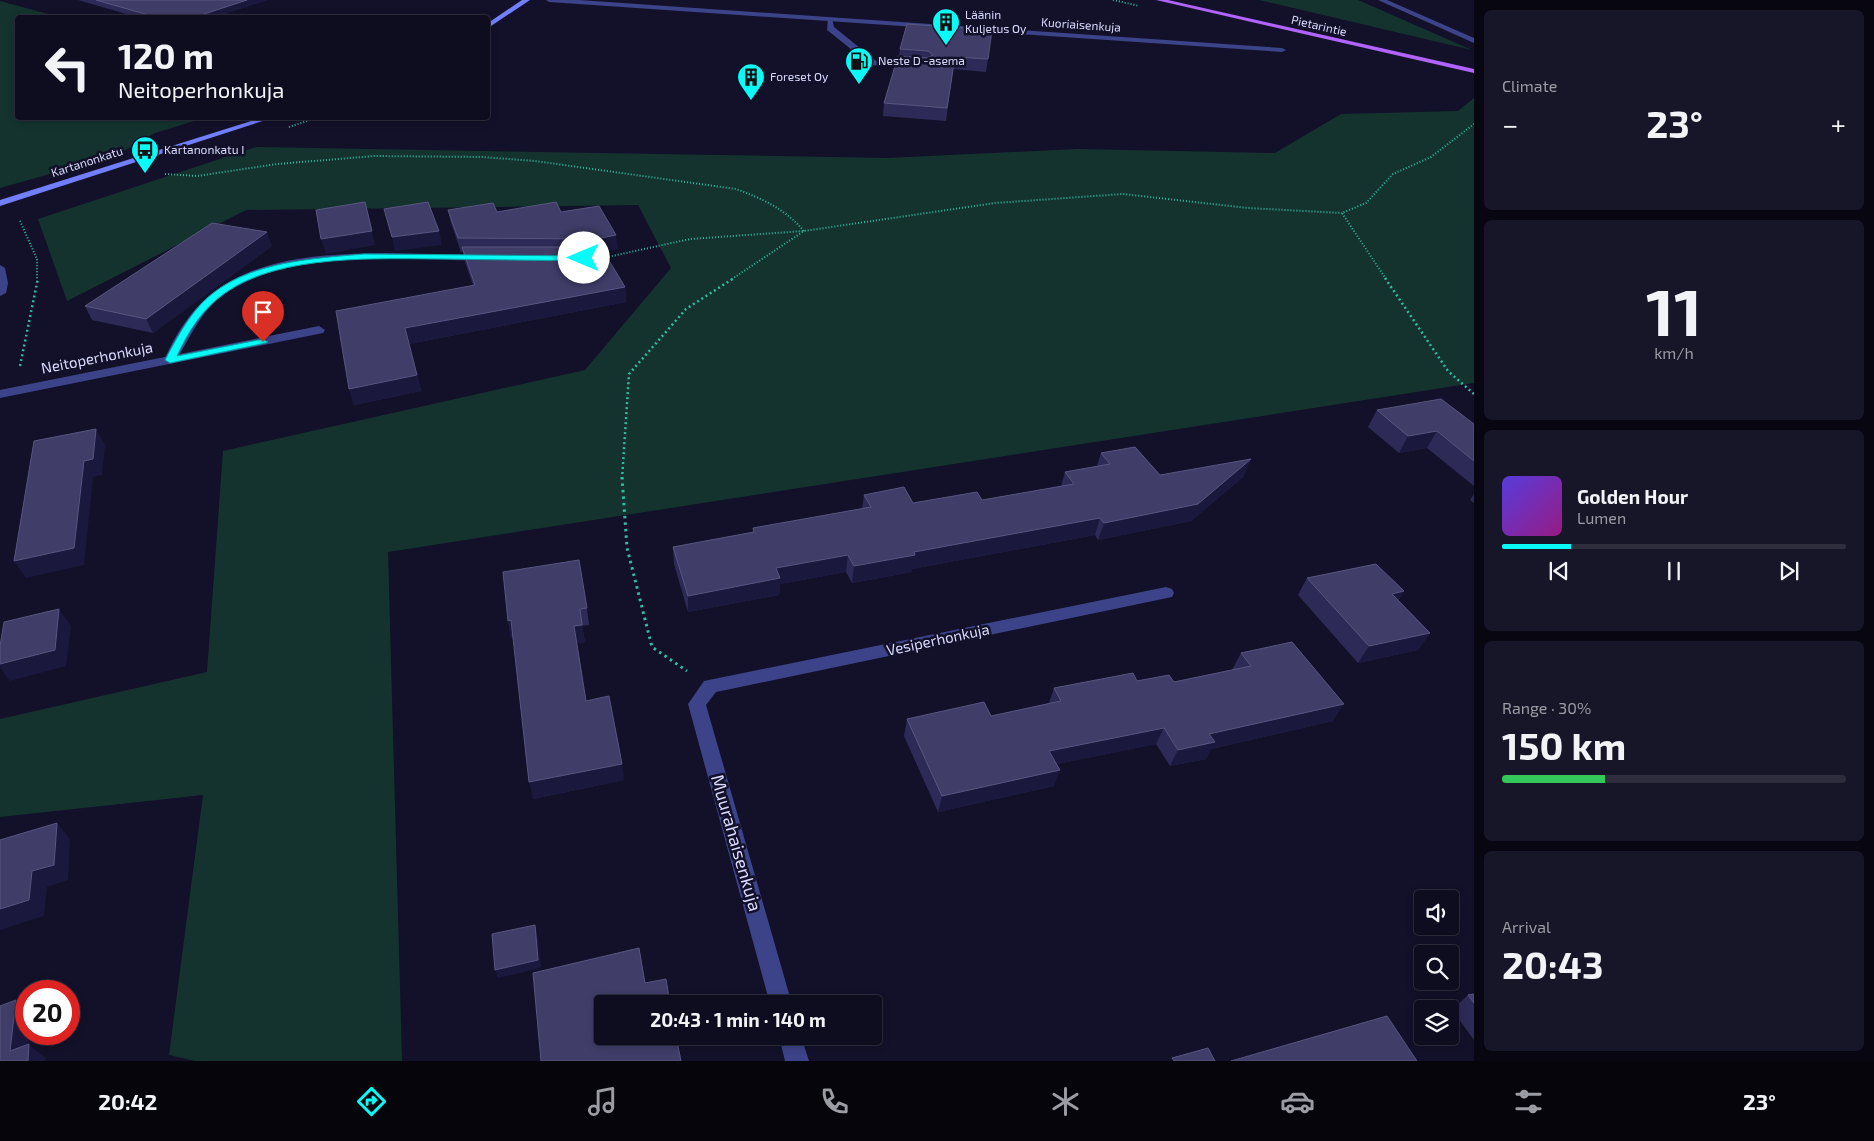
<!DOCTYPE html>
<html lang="en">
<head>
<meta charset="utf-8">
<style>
  :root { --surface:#0e0d1f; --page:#171628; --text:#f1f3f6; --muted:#9b9ca4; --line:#2e2d3d; --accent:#09fbf7 }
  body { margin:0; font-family:"Exo 2",sans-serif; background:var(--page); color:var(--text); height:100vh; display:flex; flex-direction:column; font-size:19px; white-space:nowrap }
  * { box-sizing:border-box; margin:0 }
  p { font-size:16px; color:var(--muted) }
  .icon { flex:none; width:28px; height:28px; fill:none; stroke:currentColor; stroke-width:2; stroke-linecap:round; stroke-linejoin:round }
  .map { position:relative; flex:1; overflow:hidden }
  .drawer { display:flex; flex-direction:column; gap:10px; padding:10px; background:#080711; width:400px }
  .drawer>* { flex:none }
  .top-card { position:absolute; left:15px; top:15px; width:475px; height:105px; border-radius:5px; box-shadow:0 2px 8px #0003,0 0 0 1px var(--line); background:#0e0d1f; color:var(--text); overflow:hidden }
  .controls { position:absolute; left:1414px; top:890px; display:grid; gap:10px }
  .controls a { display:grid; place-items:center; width:45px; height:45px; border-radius:5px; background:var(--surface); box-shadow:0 2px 8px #0003,0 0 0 1px var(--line); font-size:25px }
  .speed { position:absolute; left:15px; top:980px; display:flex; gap:10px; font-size:25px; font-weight:700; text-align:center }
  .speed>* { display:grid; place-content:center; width:65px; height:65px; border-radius:50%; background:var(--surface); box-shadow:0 2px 8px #0003,0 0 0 1px var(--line); line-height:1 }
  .speed .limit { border:8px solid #d22; background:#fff; color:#111 }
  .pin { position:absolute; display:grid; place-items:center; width:42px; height:42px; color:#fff; margin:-51px -21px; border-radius:50% 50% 50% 0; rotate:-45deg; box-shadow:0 0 5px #0007 }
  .pin .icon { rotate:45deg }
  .me { position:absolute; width:55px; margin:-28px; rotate:270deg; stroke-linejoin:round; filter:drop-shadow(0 0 4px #0008) }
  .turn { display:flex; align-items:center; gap:18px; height:105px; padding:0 20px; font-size:22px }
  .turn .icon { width:65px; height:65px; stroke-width:2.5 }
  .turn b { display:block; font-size:35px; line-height:42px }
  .big { font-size:38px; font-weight:700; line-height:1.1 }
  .drawer .card { flex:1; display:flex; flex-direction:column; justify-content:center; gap:8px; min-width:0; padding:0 18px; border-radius:8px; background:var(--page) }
  .drawer .dial { align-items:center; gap:0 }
  .dial b { font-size:65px; line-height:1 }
  .song { display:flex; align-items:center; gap:15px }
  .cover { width:60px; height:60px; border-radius:8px; background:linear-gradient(135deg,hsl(250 70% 55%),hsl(310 70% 35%)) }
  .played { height:5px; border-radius:2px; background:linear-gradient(90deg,var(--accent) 20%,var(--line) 20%) }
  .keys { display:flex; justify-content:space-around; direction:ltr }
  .heat { display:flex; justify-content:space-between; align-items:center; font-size:28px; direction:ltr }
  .charge { height:8px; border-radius:4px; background:linear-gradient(90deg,#34c759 30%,var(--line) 0) }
  .trip { position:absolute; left:594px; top:995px; width:288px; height:50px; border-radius:5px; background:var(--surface); box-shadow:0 2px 8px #0003,0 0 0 1px var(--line); font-weight:700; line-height:50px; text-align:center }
  .tab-bar { display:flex; height:80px; justify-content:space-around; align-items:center; background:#06050c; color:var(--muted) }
  .tab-bar .icon { width:35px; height:35px }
  .tab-bar .current { color:var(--accent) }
  .tab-bar b { font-size:22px; color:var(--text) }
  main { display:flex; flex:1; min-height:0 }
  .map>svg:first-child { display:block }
</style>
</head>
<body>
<main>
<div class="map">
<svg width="1474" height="1061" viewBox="0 0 1474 1061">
  <rect width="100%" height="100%" fill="#121129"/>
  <!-- green -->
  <path fill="#14332f" d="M 1259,0 L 1358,0 L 1472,50 Z
    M 0,1 L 59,17 L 18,18 L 18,118 L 204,118 L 155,133 L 117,155 L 0,188 Z
    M 1474,98 L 1474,383 L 388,552 L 402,1061 L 195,1061 L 169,1055 L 203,795 L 0,817 L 0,719 L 207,672 L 223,451 L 585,370 L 671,268 L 638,205 L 246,210 L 67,301 L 38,219 L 256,147 L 887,158 L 1078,149 L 1275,153 L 1341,114 L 1458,111 Z"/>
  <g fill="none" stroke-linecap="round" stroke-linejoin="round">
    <!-- path-far2 -->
    <path stroke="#32baa2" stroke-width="2" stroke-dasharray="1 2" stroke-linecap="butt" d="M 1113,0 L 1139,6
      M 289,127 L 316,118
      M 165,174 L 197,176 L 277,164 L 374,156 L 482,157 L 535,161 L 736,189 C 763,199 785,209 804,231 L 732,279
      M 20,221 L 37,259 L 37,279
      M 603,258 L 690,239 L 804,231 L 995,203 L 1123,194 L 1248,208 L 1342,213
      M 1386,279 L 1342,213 L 1366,203 L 1393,174 L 1431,157 L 1474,124"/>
    <!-- path-far1 -->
    <path stroke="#32baa2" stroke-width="2.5" stroke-dasharray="2 3" stroke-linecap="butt" d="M 1385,278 L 1448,371 L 1474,394
      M 20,366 L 38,278
      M 622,479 L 629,374 L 686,309 L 734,278"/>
    <!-- path -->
    <path stroke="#32baa2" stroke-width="3" stroke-dasharray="2.5 4" stroke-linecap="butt" d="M 622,477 L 627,548 L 652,647 L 687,671"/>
    <!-- lane -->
    <path fill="#3d4388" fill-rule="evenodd" d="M 828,18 L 832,18 L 834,27 L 876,61 L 915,64 L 919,66 L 915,68 L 871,65 L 827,30 Z
      M 385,253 L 484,255 L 489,258 L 484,261 C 406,259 280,247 217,300 C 197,318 189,341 174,363 L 170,364 L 164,360 C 175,336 189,312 210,295 C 257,256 327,254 385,253 Z"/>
    <!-- street -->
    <path fill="#3d4388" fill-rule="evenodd" d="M 546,0 L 579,0 L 1282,48 L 1286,50 L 1282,52 L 549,2 Z
      M 1378,0 L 1387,0 L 1474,38 L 1474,43 Z
      M 0,265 L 5,268 L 8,283 L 6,293 L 0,296 Z
      M 319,326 L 325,330 L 323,333 L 0,398 L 0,390 Z
      M 1166,587 L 1172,589 L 1174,593 L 1172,597 L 716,692 L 706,705 L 792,1004 L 770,1004 L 688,704 L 704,681 Z
      M 779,1036 L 801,1036 L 809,1061 L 785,1061 Z"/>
    <!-- secondary -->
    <path fill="#727ffd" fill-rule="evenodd" d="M 522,0 L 530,0 L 488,28 L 488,23 Z
      M 261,118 L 272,118 L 0,206 L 0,200 Z"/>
    <!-- primary -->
    <path fill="#b163fd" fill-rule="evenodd" d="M 1156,0 L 1168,0 L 1474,69 L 1474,73 Z"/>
  </g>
  <!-- wall -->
  <path fill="#2e2a57" d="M 78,0 L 267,0 L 212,18 L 140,18 Z
    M 907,24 L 988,59 L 986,72 L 953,69 L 946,121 L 883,116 L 884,103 L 899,56 L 900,49 Z
    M 448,210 L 497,212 L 561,212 L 618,249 L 604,252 L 625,287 L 626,302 L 409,344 L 421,391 L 354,405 L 349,389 L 473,285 L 465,262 L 463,252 L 461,252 L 451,223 Z
    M 272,246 L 153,333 L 92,320 L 85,306 Z
    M 1377,410 L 1474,424 L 1474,486 L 1427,448 L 1399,453 L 1368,427 Z
    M 1101,453 L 1160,475 L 1244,476 L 1191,521 L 1098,540 L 1095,535 L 912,569 L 912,572 L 852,583 L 846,572 L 780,584 L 779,595 L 688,612 L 674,564 L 673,547 L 753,532 L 753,528 L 862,509 L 864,495 L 913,503 L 982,500 L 1061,486 L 1065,472 L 1097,466 Z
    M 1474,494 L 1474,503 L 1470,500 Z
    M 1307,578 L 1404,591 L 1398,601 L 1430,633 L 1418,650 L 1358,663 L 1298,595 Z
    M 587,608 L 589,625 L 582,626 L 585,642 L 576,643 L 586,701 L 624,780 L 533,799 L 513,638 L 511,638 L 508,621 Z
    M 1241,653 L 1333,721 L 1211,749 L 1206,759 L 1170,766 L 1156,744 L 1057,764 L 1054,786 L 938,812 L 904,736 L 907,719 L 991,716 L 1049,703 L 1054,688 L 1137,681 L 1174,682 L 1232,670 Z
    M 1474,994 L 1474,1040 L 1452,1010 L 1468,995 Z"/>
  <!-- shaded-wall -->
  <path fill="#1b183d" d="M 247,0 L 267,0 L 212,18 L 192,18 Z
    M 365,202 L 375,245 L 326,254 L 321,239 Z
    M 439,231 L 442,245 L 395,251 L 392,237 Z
    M 267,232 L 272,246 L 153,333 L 146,319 Z
    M 616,235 L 618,249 L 598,253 L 596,239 Z
    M 625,287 L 626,302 L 409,344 L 405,328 Z
    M 417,375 L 421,391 L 354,405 L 349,389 Z
    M 96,429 L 105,445 L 102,475 L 93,477 L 84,565 L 26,578 L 14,561 L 84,461 Z
    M 1437,431 L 1427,448 L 1399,453 L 1408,436 Z
    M 1251,459 L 1244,476 L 1191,521 L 1098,540 L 1104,523 Z
    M 1100,518 L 1095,535 L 912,569 L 912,572 L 852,583 L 854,566 L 914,552 Z
    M 848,555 L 846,572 L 780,584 L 779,595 L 688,612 L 688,596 L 776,568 Z
    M 1404,591 L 1393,608 L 1392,594 Z
    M 59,609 L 71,626 L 66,666 L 10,681 L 0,668 L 0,664 Z
    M 511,620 L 514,637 L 511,638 L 508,621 Z
    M 582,625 L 585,642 L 576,643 L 574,626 Z
    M 1430,633 L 1418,650 L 1358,663 L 1369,646 Z
    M 1344,704 L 1333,721 L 1211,749 L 1206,759 L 1170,766 L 1178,750 L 1209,734 Z
    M 1164,728 L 1156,744 L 1043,767 L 1049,751 Z
    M 622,764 L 624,780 L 533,799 L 529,782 Z
    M 1060,770 L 1054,786 L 938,812 L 942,796 Z
    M 57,823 L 70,839 L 68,880 L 47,887 L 44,916 L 0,930 L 0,909 L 32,871 Z
    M 535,925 L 537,932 L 541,968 L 498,978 L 495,970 Z
    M 16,1000 L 26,1009 L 26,1034 L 30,1034 L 29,1045 L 46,1058 L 45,1061 L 23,1061 L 10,1051 Z"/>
  <!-- building -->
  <path fill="#403d69" stroke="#585680" d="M 96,0 L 247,0 L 192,18 L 159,18 Z
    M 907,24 L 992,30 L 988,59 L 955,57 L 947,108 L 884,103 L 898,56 L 927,58 L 933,55 L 928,51 L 900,49 Z
    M 365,202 L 372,231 L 321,239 L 316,210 Z
    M 428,202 L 439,231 L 392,237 L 384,209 Z
    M 556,202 L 561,212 L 599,206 L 616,235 L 596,239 L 458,238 L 448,210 L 493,203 L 497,212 Z
    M 212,223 L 267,232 L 146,319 L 85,306 Z
    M 462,247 L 601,247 L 625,287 L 405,328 L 417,375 L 349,389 L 336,311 L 475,285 Z
    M 1441,399 L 1474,424 L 1474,461 L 1437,431 L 1408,436 L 1377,410 Z
    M 96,429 L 93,459 L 84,461 L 74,548 L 14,561 L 34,441 Z
    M 1135,447 L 1160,475 L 1251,459 L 1198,504 L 1104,523 L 1100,518 L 914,552 L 915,555 L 854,566 L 848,555 L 776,568 L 780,578 L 688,596 L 673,547 L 754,532 L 753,528 L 871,507 L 864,495 L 904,487 L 913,503 L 977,492 L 982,500 L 1074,484 L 1065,472 L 1110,464 L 1101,453 Z
    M 579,560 L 587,608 L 580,609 L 582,625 L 574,626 L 586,701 L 609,696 L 622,764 L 529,782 L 511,620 L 508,621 L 503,572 Z
    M 1376,564 L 1404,591 L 1392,594 L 1430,633 L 1369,646 L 1307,578 Z
    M 59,609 L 55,650 L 0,664 L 0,646 L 4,622 Z
    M 1292,642 L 1344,704 L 1209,734 L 1215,742 L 1178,750 L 1164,728 L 1049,751 L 1060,770 L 942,796 L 907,719 L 984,702 L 991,716 L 1061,701 L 1054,688 L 1133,673 L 1137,681 L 1169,675 L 1174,682 L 1251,666 L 1241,653 Z
    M 57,823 L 54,865 L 32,871 L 29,900 L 0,909 L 0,840 Z
    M 535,925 L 538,960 L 495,970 L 492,934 Z
    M 639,948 L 645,983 L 666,979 L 670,1004 L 602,1004 L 602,1036 L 676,1036 L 681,1061 L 541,1061 L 533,973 Z
    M 1474,994 L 1474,1003 L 1468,995 Z
    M 16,1000 L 10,1051 L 29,1044 L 28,1061 L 0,1061 L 0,1006 Z
    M 1387,1016 L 1417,1061 L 1231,1061 Z
    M 1208,1048 L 1215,1061 L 1174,1061 L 1172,1058 Z"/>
  <!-- route -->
  <path fill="#09fbf7" stroke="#06a3a1" d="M 364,254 L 584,256 L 588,258 L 584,261 C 539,260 493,260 447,259 C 381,259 281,253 225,293 C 202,309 188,332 177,356 L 263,339 L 268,342 L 266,343 L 170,363 L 165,360 C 174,343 183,326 195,311 C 234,262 307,259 364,254 Z"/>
  <!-- icons -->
  <defs>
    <g id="building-pin" transform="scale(1.4375)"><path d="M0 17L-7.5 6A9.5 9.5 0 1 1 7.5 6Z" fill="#09fbf7" stroke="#121129"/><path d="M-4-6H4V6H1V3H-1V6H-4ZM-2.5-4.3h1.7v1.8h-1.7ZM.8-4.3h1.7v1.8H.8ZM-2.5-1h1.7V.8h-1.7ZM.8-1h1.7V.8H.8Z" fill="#111"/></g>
    <g id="fuel-pin" transform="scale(1.4375)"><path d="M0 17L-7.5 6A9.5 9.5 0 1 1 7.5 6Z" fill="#09fbf7" stroke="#121129"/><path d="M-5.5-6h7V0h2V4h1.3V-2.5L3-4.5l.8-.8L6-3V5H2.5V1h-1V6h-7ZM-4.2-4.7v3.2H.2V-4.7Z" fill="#111"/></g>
    <g id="bus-pin" transform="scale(1.4375)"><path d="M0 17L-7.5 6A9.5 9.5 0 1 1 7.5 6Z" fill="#09fbf7" stroke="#121129"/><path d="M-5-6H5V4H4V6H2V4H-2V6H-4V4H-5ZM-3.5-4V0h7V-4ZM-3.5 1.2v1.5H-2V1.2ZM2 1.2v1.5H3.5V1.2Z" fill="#111"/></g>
  </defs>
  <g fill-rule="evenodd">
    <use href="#building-pin" x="946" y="22"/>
    <use href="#fuel-pin" x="859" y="61"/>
    <use href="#building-pin" x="751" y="77"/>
    <use href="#bus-pin" x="145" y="150"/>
  </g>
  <g text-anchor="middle" stroke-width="5" stroke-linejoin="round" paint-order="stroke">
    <!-- far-poi labels -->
    <g font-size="12" fill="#dadafe" stroke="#121129" text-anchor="start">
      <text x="965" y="19">Läänin<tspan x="965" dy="14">Kuljetus Oy</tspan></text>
      <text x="878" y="65">Neste D -asema</text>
      <text x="770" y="81">Foreset Oy</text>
      <text x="164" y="154">Kartanonkatu I</text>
    </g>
    <!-- far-street labels -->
    <g font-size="12" fill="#dadafe" stroke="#121129">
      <text transform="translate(1081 25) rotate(4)" y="4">Kuoriaisenkuja</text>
      <text transform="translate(1319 26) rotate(13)" y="4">Pietarintie</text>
      <text transform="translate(87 162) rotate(-18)" y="4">Kartanonkatu</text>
    </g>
    <!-- street labels -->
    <g font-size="15" fill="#dadafe" stroke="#121129">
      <text transform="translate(97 358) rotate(-11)" y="5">Neitoperhonkuja</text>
      <text transform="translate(938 640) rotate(-12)" y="5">Vesiperhonkuja</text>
    </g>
    <!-- near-street labels -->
    <g font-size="18" fill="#dadafe" stroke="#121129">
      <text transform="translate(736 843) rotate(74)" y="6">Muurahaisenkuja</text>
    </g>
  </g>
</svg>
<div class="controls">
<a><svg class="icon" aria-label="sound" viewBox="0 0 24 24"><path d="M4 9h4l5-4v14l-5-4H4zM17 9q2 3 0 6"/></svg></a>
<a><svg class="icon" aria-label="search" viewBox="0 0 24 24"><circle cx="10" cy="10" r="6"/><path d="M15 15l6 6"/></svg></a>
<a><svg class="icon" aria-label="layers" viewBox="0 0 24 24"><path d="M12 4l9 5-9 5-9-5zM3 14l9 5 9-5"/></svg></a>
</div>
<div class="speed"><div class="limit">20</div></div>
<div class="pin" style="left:263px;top:342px;background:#d93025"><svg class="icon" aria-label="arrive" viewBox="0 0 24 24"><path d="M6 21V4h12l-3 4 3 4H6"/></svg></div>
<svg class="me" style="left:584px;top:258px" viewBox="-20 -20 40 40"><circle r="19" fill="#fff"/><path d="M0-13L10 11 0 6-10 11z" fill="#09fbf7"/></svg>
<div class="trip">20:43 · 1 min · 140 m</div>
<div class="top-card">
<div class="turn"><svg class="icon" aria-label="left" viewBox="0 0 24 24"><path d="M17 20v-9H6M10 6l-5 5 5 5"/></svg><div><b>120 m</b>Neitoperhonkuja</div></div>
</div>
</div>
<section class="drawer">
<div class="card"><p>Climate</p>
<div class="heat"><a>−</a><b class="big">23°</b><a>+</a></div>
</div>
<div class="card dial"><b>11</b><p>km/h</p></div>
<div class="card">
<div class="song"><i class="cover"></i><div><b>Golden Hour</b><p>Lumen</p></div></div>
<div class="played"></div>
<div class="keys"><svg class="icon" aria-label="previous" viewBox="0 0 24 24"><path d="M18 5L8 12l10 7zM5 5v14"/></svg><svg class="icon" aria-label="pause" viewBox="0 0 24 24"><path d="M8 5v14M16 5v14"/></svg><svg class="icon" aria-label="next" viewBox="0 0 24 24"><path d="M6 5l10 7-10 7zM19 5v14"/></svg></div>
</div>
<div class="card"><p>Range · 30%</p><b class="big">150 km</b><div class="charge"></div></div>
<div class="card"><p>Arrival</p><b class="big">20:43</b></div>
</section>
</main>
<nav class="tab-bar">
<b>20:42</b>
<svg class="icon current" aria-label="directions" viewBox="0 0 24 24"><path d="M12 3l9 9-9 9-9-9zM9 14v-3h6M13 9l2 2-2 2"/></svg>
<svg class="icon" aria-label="music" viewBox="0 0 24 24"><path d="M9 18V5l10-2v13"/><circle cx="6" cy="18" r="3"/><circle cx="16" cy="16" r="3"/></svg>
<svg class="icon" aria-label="phone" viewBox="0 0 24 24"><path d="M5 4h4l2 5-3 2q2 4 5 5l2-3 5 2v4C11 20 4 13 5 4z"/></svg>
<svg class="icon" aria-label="climate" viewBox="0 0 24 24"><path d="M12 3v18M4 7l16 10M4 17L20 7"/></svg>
<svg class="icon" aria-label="car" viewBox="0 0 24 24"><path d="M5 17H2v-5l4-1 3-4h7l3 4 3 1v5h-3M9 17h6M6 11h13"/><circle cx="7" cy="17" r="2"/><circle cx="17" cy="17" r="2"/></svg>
<svg class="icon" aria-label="filters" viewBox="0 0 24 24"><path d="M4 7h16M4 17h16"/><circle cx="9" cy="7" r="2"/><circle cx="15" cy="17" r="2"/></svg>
<b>23°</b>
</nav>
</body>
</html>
